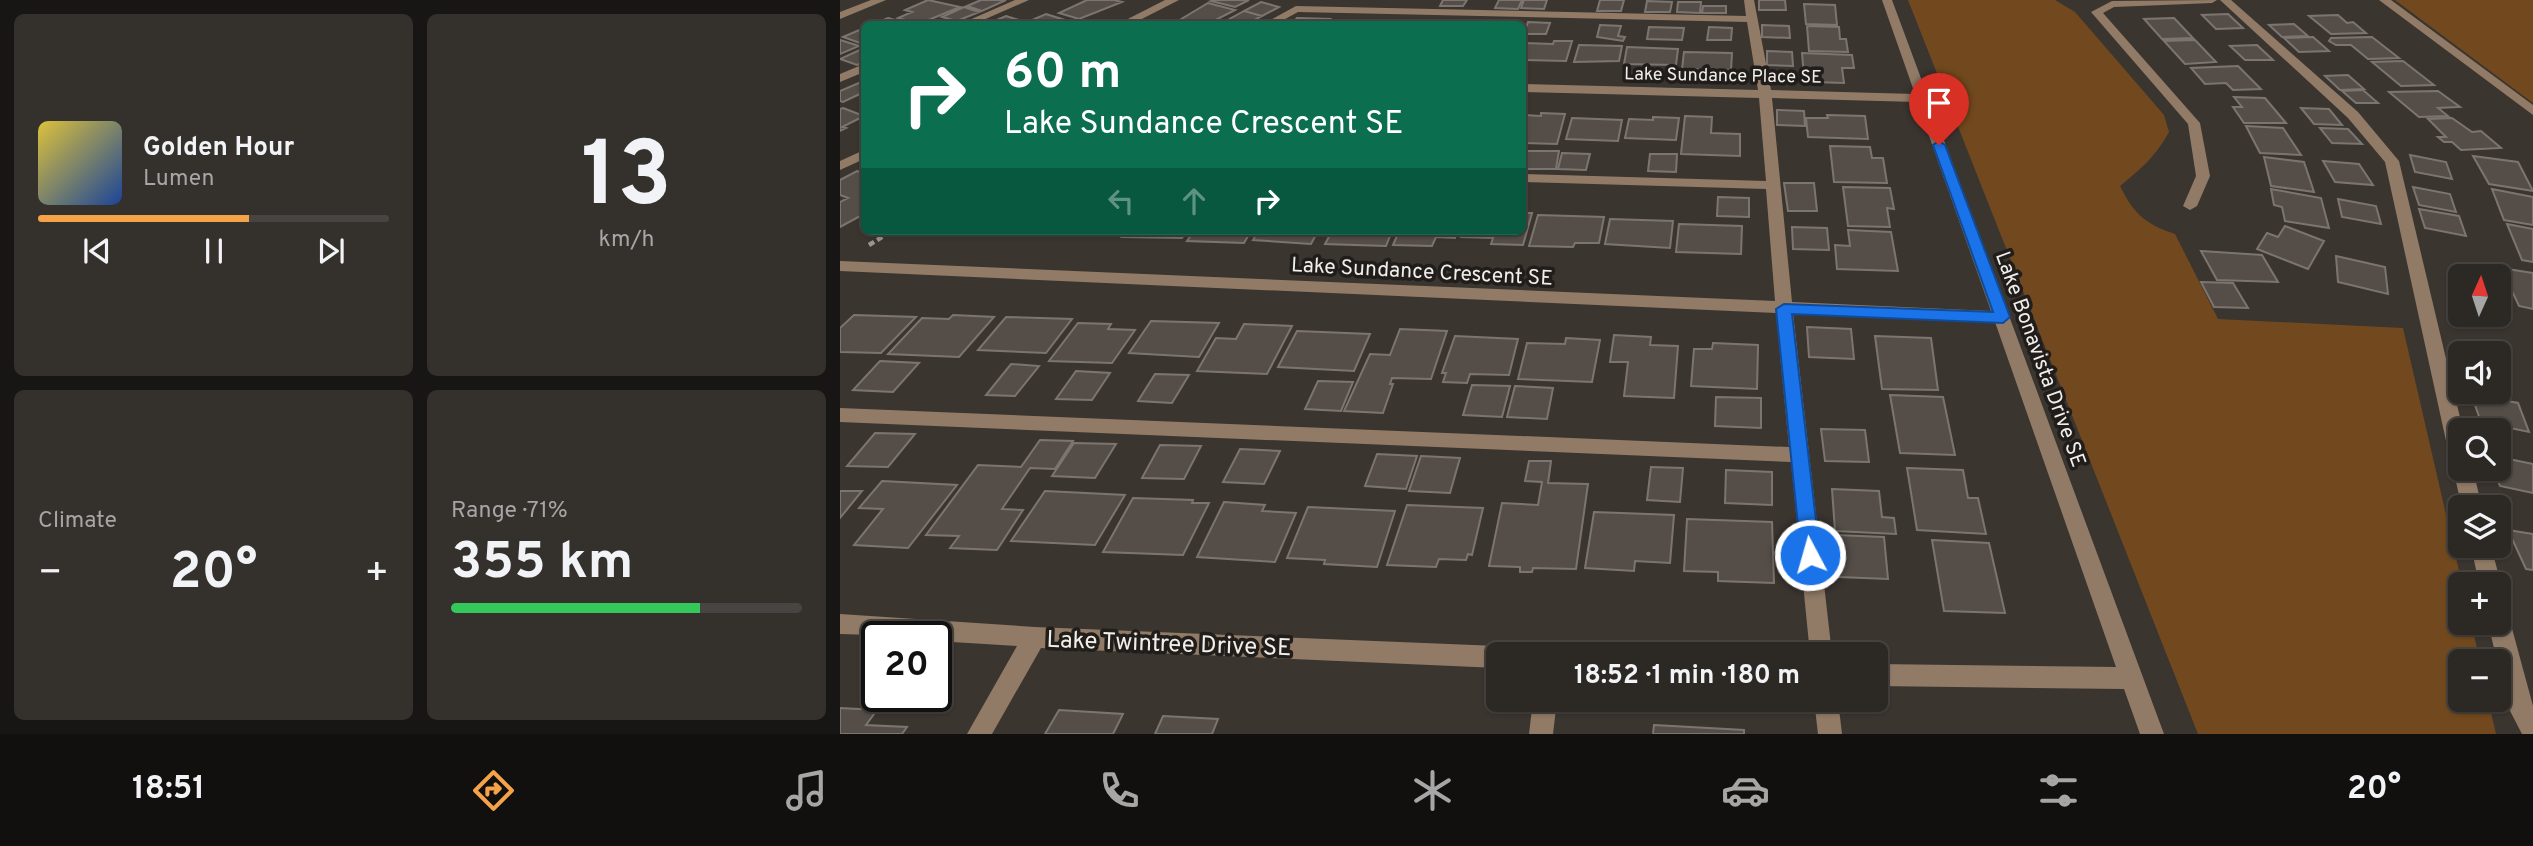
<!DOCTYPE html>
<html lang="en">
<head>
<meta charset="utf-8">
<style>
  :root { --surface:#2c2824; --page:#34302c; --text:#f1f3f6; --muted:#a6a6a6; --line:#484441; --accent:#f6a248 }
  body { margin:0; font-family:Overpass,sans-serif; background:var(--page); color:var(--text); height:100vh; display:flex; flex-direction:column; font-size:26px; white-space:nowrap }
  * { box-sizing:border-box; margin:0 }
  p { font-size:23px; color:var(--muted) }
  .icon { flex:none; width:38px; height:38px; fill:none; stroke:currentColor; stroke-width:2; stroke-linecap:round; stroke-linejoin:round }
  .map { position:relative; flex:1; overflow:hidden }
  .panel { display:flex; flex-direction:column; gap:14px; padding:14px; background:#181614; width:840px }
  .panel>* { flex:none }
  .guide { position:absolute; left:21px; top:21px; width:665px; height:214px; border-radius:10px; box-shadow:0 2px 5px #0004,0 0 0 2px var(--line); background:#0b6e4f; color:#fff; overflow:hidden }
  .needle { width:46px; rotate:3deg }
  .buttons { position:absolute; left:1608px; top:264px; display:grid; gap:14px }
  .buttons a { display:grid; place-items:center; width:63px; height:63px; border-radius:10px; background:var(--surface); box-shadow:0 2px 5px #0004,0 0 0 2px var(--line); font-size:35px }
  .speed { position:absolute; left:21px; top:621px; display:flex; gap:14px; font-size:35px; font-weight:700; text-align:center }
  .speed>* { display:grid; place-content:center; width:91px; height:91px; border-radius:50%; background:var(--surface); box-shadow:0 2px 5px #0004,0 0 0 2px var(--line); line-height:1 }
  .speed .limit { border:4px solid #111; border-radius:10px; background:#fff; color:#111 }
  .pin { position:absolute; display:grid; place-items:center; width:60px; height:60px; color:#fff; margin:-72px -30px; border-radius:50% 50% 50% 0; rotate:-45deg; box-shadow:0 0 7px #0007 }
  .pin .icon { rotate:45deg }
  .me { position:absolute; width:77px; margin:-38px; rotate:354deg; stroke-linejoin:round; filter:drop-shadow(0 0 5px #0008) }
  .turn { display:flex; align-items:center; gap:24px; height:147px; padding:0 28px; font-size:32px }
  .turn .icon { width:91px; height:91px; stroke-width:2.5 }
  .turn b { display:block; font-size:49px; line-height:60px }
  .lanes { display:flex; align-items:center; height:66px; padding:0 28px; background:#0003; justify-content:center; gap:35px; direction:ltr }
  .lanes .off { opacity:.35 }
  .big { font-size:52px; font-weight:700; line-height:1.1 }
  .panel .tile { flex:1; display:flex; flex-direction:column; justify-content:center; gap:10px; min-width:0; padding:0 24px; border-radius:10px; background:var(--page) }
  .panel .dial { align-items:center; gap:0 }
  .dial b { font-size:91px; line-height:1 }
  .song { display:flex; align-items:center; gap:21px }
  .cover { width:84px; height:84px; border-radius:10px; background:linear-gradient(135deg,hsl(50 70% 55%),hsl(220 70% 35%)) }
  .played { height:7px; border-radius:4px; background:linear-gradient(90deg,var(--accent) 60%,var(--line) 60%) }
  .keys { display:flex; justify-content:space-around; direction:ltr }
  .heat { display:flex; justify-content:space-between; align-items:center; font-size:38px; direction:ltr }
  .charge { height:10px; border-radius:5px; background:linear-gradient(90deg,#34c759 71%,var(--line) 0) }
  .panel .tiles { flex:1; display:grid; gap:14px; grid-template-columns:repeat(2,1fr) }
  .trip { position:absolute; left:646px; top:642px; width:402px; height:70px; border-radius:10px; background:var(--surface); box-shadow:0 2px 5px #0004,0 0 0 2px var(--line); font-weight:700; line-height:70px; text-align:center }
  .tabs { display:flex; height:112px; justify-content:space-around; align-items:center; background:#12100e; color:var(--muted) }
  .tabs .icon { width:49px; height:49px }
  .tabs .selected { color:var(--accent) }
  .tabs b { font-size:32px; color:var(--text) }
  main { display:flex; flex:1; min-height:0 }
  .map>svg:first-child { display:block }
</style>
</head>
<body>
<main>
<section class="panel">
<div class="tiles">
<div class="tile">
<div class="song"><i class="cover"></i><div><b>Golden Hour</b><p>Lumen</p></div></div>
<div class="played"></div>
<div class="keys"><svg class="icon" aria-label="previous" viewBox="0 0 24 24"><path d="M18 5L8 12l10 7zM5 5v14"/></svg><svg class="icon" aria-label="pause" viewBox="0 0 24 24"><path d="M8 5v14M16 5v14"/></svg><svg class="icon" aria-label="next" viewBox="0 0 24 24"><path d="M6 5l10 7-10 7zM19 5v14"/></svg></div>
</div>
<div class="tile dial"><b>13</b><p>km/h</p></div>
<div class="tile"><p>Climate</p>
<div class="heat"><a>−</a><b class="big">20°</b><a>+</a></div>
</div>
<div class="tile"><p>Range · 71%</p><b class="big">355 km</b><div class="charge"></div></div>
</div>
</section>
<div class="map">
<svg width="1693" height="734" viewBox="0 0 1693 734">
  <rect width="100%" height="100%" fill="#3b3530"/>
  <!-- green -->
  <path fill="#72491e" d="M 1068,0 L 1215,0 L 1235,12 L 1324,115 L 1329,132 C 1315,157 1302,168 1280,186 C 1294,214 1305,224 1335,234 L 1378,319 L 1563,328 L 1622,584 L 1620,623 L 1631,623 L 1640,661 L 1620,662 L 1620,700 L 1648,700 L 1656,734 L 1358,734 Z
    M 1555,0 L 1693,0 L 1693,103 Z"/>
  <!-- building -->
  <path fill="#544d48" stroke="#7c756f" stroke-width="2" d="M 88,0 L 120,7 L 79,24 L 58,18 L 72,12 L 65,10 Z
    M 141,0 L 166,0 L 142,11 L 127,6 Z
    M 247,0 L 274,0 L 282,2 L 239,19 L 219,13 Z
    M 374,0 L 409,0 L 395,7 L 371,1 Z
    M 603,0 L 627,0 L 623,6 L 600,6 Z
    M 659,0 L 682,0 L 678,9 L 655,8 Z
    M 684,0 L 707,0 L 704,9 L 681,8 Z
    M 760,0 L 784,0 L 781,11 L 757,11 Z
    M 919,0 L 945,0 L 946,10 L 919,10 Z
    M 807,1 L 832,2 L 830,12 L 805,12 Z
    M 421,2 L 439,7 L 422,16 L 404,11 Z
    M 838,2 L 861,2 L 860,13 L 837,12 Z
    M 368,3 L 395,10 L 368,24 L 333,24 Z
    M 964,4 L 995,5 L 997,25 L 966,24 Z
    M 863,6 L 886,6 L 886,13 L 862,13 Z
    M 124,7 L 139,12 L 117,21 L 102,17 Z
    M 404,11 L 422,16 L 407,24 L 386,21 Z
    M 206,14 L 228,21 L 221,24 L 183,24 Z
    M 1388,14 L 1403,28 L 1376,29 L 1362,15 Z
    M 1498,15 L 1507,23 L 1513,22 L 1526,33 L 1491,34 L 1469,16 Z
    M 166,16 L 185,22 L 147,24 Z
    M 48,18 L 68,24 L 33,24 Z
    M 457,18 L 490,19 L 486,24 L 452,24 Z
    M 1334,18 L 1353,38 L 1322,39 L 1304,19 Z
    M 688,22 L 710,23 L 706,34 L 684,34 Z
    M 1454,24 L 1468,36 L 1442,37 L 1429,25 Z
    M 760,25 L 781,26 L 778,36 L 785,37 L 783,41 L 757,37 Z
    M 922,25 L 949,26 L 950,38 L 922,37 Z
    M 967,26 L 999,27 L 1000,39 L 1006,39 L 1008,52 L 969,51 Z
    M 809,27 L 844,28 L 842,40 L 807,39 Z
    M 869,27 L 892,28 L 891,40 L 867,40 Z
    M 24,28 L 23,44 L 3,37 Z
    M 1473,37 L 1489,51 L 1459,52 L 1444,38 Z
    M 1532,37 L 1559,58 L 1528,59 L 1511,45 L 1496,45 L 1489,41 L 1491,38 Z
    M 0,40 L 19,46 L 0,54 Z
    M 1355,40 L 1376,62 L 1345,64 L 1324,41 Z
    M 714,41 L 732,41 L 726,61 L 682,60 L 684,43 L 713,44 Z
    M 739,45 L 782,46 L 779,61 L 734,62 Z
    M 1417,45 L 1433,60 L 1405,60 L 1390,46 Z
    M 787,47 L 838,49 L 836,65 L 784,64 Z
    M 24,48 L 24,62 L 17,65 L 0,59 Z
    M 927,51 L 952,52 L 953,66 L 927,65 Z
    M 844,52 L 892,53 L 891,70 L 842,69 Z
    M 962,53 L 1012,55 L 1014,68 L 1002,68 L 1004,83 L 974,82 L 974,77 L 964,76 Z
    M 1563,61 L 1594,85 L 1561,86 L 1532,62 Z
    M 1398,66 L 1421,89 L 1393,90 L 1386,83 L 1365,84 L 1351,68 Z
    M 1508,75 L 1524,89 L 1500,90 L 1485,76 Z
    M 21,82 L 24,83 L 24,92 L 3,102 L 0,101 L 0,91 Z
    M 1523,90 L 1538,103 L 1516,103 L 1502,91 Z
    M 1598,91 L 1620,107 L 1598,108 L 1608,116 L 1579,117 L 1549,92 Z
    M 1394,97 L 1425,98 L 1446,123 L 1404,123 L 1393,107 L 1402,107 Z
    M 3,108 L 24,116 L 2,127 L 6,128 L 0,131 L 0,109 Z
    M 1461,108 L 1489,109 L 1502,125 L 1474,124 Z
    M 937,110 L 964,111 L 965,126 L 937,125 Z
    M 701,113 L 725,114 L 717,144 L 682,143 L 682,115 L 701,116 Z
    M 987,115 L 1025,116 L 1028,139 L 968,137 L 966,118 L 988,118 Z
    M 845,116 L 872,117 L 871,133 L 900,134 L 900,156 L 841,154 Z
    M 813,117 L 839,118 L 836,140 L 785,138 L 789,119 L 813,120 Z
    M 732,118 L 782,120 L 778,141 L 726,139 Z
    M 1612,118 L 1632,132 L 1641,131 L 1661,148 L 1621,150 L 1612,142 L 1604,142 L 1598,137 L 1606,137 L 1588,119 Z
    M 1406,126 L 1443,128 L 1461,155 L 1420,153 Z
    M 1480,128 L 1508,129 L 1522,144 L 1492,143 Z
    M 990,146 L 1030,147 L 1032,158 L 1043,158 L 1047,183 L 994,182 Z
    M 685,151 L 719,151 L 716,169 L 682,169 Z
    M 722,153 L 750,154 L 746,170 L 718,169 Z
    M 810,154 L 837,154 L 836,172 L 808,171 Z
    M 1570,155 L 1606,162 L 1612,179 L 1575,172 Z
    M 1633,156 L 1678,162 L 1693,191 L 1649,184 Z
    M 1424,157 L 1464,162 L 1474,192 L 1431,186 Z
    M 1483,161 L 1519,164 L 1533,185 L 1495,182 Z
    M 17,171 L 24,174 L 24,214 L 0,227 L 0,202 L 8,198 L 0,195 L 0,180 Z
    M 944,183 L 974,183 L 977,211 L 948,211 Z
    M 1003,187 L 1050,188 L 1054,209 L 1047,208 L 1050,227 L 1008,226 Z
    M 1573,187 L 1610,194 L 1616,212 L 1579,205 Z
    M 1431,189 L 1481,198 L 1489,228 L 1445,221 L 1442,207 L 1434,205 Z
    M 1652,189 L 1693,197 L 1693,225 L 1664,220 Z
    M 878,197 L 909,198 L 909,217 L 877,216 Z
    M 1498,199 L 1536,206 L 1541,224 L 1502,217 Z
    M 1579,209 L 1619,216 L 1626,236 L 1585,228 Z
    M 682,213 L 692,213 L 683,245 L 651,244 L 653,238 L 621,237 L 623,231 L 682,231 Z
    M 698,215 L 764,217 L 759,243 L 735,243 L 733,247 L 689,246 Z
    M 770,219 L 833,221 L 830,248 L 765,244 Z
    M 839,224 L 902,226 L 901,254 L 836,252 Z
    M 1667,224 L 1693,229 L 1693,262 L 1682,260 Z
    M 1445,226 L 1484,241 L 1468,269 L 1417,249 L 1427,233 L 1438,237 Z
    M 952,227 L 987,228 L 989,250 L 953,249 Z
    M 1008,230 L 1051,232 L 1058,271 L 997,269 L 995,245 L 1010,246 Z
    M 150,231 L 212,231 L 209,235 L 148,233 Z
    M 218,231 L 276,231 L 272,236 L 215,235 Z
    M 287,231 L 347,231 L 342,238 L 282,237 Z
    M 354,231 L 411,231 L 404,243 L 347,241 Z
    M 418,231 L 478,231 L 471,244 L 413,240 Z
    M 492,231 L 552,231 L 546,246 L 485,244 Z
    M 559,231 L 617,231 L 615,238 L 596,237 L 592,246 L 553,245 Z
    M 1361,251 L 1422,255 L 1438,282 L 1377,280 Z
    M 1496,256 L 1545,267 L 1548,294 L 1498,282 Z
    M 1661,268 L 1693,273 L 1693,309 L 1679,306 Z
    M 1361,282 L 1393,283 L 1408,308 L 1374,307 Z
    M 14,315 L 76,317 L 41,353 L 0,352 L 0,328 Z
    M 113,315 L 154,317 L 119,357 L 48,354 L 82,318 L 109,319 Z
    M 166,317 L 232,319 L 206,353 L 138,350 Z
    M 311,321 L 379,323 L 359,357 L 289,353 Z
    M 238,323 L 271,324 L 268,329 L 295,330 L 272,363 L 209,361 Z
    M 404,324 L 452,326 L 427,374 L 357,371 L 376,338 L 396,339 Z
    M 967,327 L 1011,329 L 1014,359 L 969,357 Z
    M 560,329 L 607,331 L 591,379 L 552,378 L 550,384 L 553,384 L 543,413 L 504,411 L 530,354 L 550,355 Z
    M 457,331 L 530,334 L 514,371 L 438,367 Z
    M 774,335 L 811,337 L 810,345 L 838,346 L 834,398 L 784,396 L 788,362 L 770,362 Z
    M 615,336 L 678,339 L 669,375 L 630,374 L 627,383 L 603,382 L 606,373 L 602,373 Z
    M 1035,336 L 1091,338 L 1098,390 L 1042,389 Z
    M 726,338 L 760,340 L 752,382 L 678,379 L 687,343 L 725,344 Z
    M 873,343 L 918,345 L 917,389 L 851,386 L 854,349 L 872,349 Z
    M 40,361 L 79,363 L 53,392 L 13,390 Z
    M 171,364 L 199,366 L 175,396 L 146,395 Z
    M 236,371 L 270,373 L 252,400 L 216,399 Z
    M 315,374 L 349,375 L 332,403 L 298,401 Z
    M 478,381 L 513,382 L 501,411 L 465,409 Z
    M 632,385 L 670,386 L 662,417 L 623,415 Z
    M 675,386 L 713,388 L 707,419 L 667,417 Z
    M 1631,394 L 1678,403 L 1689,432 L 1641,422 Z
    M 1050,395 L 1103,397 L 1115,455 L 1060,453 Z
    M 876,397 L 921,398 L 921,428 L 875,426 Z
    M 981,429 L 1025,430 L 1029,462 L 985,461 Z
    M 35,433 L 75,434 L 48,467 L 7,466 Z
    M 200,440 L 233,441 L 215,469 L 190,468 L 162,509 L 183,510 L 157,550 L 110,548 L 119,536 L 86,535 L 138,465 L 181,467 Z
    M 234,443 L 276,444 L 255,478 L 212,476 Z
    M 320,445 L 361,446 L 344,479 L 302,478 Z
    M 400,449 L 440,451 L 424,484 L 383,482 Z
    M 537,454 L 577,456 L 566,489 L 525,486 Z
    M 581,456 L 620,458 L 610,493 L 569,491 Z
    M 1659,457 L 1693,464 L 1693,493 L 1660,486 L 1653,469 L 1659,469 Z
    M 689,461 L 711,461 L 708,483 L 748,484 L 736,569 L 693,568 L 692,572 L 680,572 L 680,567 L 649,566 L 662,503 L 698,505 L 702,482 L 685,481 Z
    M 811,467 L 843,468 L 840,502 L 807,500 Z
    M 1067,468 L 1123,470 L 1128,498 L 1138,498 L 1146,534 L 1077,530 Z
    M 886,470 L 932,472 L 932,505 L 885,503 Z
    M 42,481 L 117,485 L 68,548 L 14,545 L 43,509 L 19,508 Z
    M 992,489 L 1039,491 L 1042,517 L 1054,518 L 1056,534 L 995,531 Z
    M 0,491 L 22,491 L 0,518 Z
    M 205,491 L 285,495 L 255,545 L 171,541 Z
    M 293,498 L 353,500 L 352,503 L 369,503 L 343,555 L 263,552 Z
    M 384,502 L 425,505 L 422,511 L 456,513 L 435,562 L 357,557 Z
    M 567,505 L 643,508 L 632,555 L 628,554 L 626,560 L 599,559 L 596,567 L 547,565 Z
    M 468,507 L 555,511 L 537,567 L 484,564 L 485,560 L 447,558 Z
    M 754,512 L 834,515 L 830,563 L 795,561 L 794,571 L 745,568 Z
    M 847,519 L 932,522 L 934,583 L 878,581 L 878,572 L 844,571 Z
    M 1668,530 L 1693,534 L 1693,570 L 1686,569 Z
    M 996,535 L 1044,537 L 1048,579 L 999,577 Z
    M 1092,540 L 1149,543 L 1165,613 L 1104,611 Z
    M 0,708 L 37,710 L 26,725 L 67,727 L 62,734 L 0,734 Z
    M 219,710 L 283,714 L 273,734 L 205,734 Z
    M 323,716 L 378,719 L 372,734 L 315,734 Z
    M 814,725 L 904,730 L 904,734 L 813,734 Z"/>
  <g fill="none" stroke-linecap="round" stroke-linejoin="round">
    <!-- path -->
    <path stroke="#9a9590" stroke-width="4.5" stroke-dasharray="6 3.5" stroke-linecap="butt" d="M 29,245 L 52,231"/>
    <!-- minor -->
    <path fill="#917b67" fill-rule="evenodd" d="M 31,0 L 46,0 L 0,19 L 0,12 Z
      M 175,0 L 189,0 L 134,24 L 120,24 Z
      M 325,0 L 339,0 L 292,24 L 278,24 Z
      M 904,0 L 914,0 L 931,90 L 1075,94 L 1042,0 L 1052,0 L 1324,734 L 1300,734 L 1284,689 L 1036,686 L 1036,664 L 1276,667 L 1155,322 L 953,313 L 992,654 L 970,654 L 951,462 L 0,422 L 0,408 L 949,447 L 936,313 L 0,271 L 0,261 L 935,301 L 926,189 L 682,182 L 682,174 L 926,181 L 919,98 L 682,92 L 682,84 L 918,90 L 907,22 L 458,12 L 436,24 L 423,24 L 456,6 L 906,16 ZM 932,98 L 1077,102 L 1151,311 L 952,302 Z
      M 1377,0 L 1372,3 L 1274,7 L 1263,13 L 1360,123 L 1370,176 L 1357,206 L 1350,210 L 1343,206 L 1356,176 L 1348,124 L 1251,12 L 1272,1 Z
      M 1380,0 L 1391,0 L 1518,112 L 1559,161 L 1623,430 L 1620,430 L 1620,469 L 1633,469 L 1642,508 L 1622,508 L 1613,469 L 1615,465 L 1610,459 L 1545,162 L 1508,118 Z
      M 1539,0 L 1551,0 L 1693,105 L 1693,115 Z
      M 24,64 L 24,72 L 0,82 L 0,74 Z
      M 24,150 L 24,159 L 0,170 L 0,161 Z
      M 1631,546 L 1651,546 L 1661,584 L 1659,588 L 1659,584 L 1639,584 Z
      M 1659,611 L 1667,614 L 1670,621 L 1693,706 L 1693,734 L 1682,734 L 1668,707 L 1648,623 L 1659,623 Z
      M 0,614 L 195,627 L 658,646 L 666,649 L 668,654 L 658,654 L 658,668 L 201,648 L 152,734 L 127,734 L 177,646 L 96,641 L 96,637 L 0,634 Z
      M 693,700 L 717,700 L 713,734 L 689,734 Z
      M 974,700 L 998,700 L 1002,734 L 978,734 Z"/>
  </g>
  <!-- route -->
  <path fill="#1a73e8" stroke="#114b97" stroke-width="2" d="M 1099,141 L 1105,145 L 1170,317 L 1163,323 L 952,314 L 980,555 L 977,561 L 970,563 L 964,561 L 961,555 L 936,309 L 944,304 L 1153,312 L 1093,145 Z"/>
  <g text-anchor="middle" stroke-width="7" stroke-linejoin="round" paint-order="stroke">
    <!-- far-street labels -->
    <g font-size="18" fill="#f2eeea" stroke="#201d1b">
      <text transform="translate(883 75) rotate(1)" y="6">Lake Sundance Place SE</text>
    </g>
    <!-- street labels -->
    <g font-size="21" fill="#f2eeea" stroke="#201d1b">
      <text transform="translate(582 271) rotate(3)" y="7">Lake Sundance Crescent SE</text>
      <text transform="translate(1201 359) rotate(70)" y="7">Lake Bonavista Drive SE</text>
    </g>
    <!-- near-street labels -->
    <g font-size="24" fill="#f2eeea" stroke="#201d1b">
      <text transform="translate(329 643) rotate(2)" y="8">Lake Twintree Drive SE</text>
    </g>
  </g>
</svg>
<div class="buttons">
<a><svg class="needle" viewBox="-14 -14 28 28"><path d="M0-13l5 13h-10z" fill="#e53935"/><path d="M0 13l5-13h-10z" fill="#a6a6a6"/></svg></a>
<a><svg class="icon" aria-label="sound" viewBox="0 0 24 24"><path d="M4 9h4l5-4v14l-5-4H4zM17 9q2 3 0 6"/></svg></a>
<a><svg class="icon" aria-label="search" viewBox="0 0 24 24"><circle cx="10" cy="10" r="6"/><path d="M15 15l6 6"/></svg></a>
<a><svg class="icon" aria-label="layers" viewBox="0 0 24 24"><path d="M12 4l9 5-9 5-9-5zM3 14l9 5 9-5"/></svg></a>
<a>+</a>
<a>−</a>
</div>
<div class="speed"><div class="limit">20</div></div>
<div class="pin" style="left:1099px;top:145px;background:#d93025"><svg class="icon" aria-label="arrive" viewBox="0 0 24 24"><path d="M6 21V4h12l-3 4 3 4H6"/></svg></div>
<svg class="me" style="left:970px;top:555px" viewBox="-20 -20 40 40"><circle r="17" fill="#1a73e8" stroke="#fff" stroke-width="3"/><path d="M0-11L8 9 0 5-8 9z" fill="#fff"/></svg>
<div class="trip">18:52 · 1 min · 180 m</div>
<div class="guide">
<div class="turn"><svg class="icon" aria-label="right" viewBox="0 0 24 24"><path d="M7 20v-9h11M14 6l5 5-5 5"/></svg><div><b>60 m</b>Lake Sundance Crescent SE</div></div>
<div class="lanes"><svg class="icon off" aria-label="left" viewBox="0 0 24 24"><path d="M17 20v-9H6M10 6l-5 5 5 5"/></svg><svg class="icon off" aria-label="ahead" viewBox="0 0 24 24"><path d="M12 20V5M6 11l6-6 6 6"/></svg><svg class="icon" aria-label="right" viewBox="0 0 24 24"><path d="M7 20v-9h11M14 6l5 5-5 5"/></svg></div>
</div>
</div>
</main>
<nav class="tabs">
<b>18:51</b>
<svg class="icon selected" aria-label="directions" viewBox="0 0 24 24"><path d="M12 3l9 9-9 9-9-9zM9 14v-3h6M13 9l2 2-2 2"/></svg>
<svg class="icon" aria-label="music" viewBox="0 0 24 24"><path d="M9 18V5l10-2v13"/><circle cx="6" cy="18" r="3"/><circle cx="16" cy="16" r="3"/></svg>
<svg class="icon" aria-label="phone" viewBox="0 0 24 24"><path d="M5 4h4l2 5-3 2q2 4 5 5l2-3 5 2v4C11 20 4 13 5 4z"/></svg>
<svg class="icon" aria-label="climate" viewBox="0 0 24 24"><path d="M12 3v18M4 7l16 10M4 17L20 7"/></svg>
<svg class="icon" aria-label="car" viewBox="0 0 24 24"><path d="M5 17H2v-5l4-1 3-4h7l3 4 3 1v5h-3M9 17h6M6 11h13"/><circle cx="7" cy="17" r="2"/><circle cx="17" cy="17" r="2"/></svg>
<svg class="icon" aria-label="filters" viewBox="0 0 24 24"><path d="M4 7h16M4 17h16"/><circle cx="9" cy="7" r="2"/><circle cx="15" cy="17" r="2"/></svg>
<b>20°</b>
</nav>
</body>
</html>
